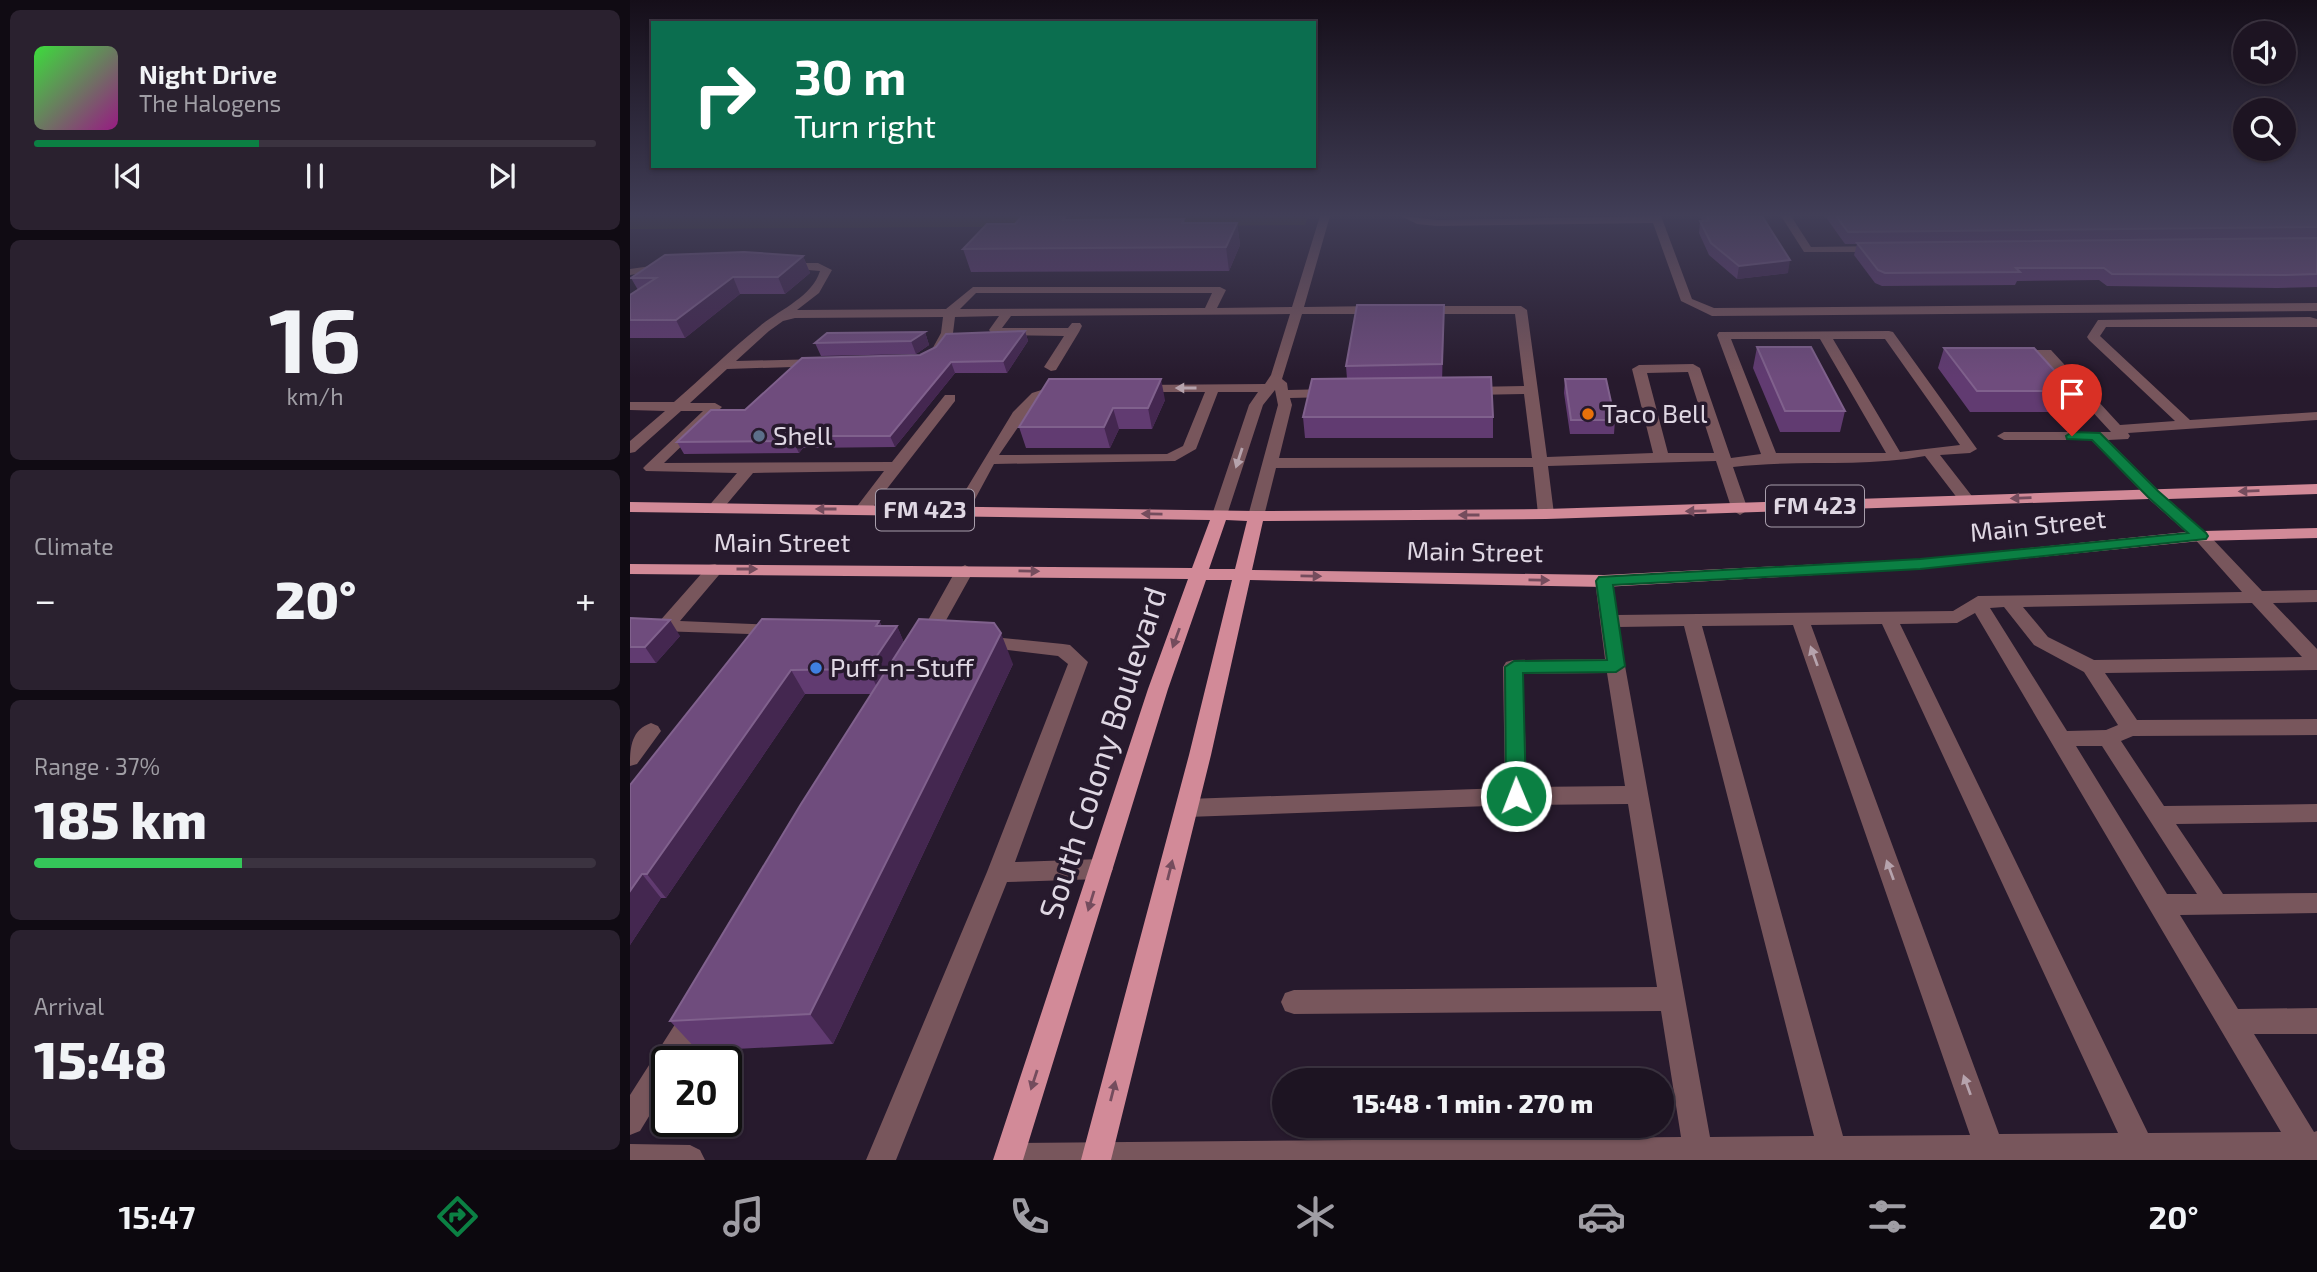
<!DOCTYPE html>
<html lang="en">
<head>
<meta charset="utf-8">
<style>
  :root { --surface:#1d1422; --page:#2a212f; --text:#f1f3f6; --muted:#a09ea5; --line:#3b3340; --accent:#0b8043 }
  body { margin:0; font-family:"Exo 2",sans-serif; background:var(--page); color:var(--text); height:100vh; display:flex; flex-direction:column; font-size:26px; white-space:nowrap }
  * { box-sizing:border-box; margin:0 }
  p { font-size:23px; color:var(--muted) }
  .icon { flex:none; width:38px; height:38px; fill:none; stroke:currentColor; stroke-width:2; stroke-linecap:round; stroke-linejoin:round }
  .map { position:relative; flex:1; overflow:hidden }
  .panel { display:flex; flex-direction:column; gap:10px; padding:10px; background:#100b13; width:630px }
  .panel>* { flex:none }
  .hud { position:absolute; left:21px; top:21px; width:665px; height:147px; border-radius:0px; box-shadow:0 2px 5px #0004,0 0 0 2px var(--line); background:#0b6e4f; color:#fff; overflow:hidden }
  .fabs { position:absolute; left:1603px; top:21px; display:grid; gap:14px }
  .fabs a { display:grid; place-items:center; width:63px; height:63px; border-radius:50%; background:var(--surface); box-shadow:0 2px 5px #0004,0 0 0 2px var(--line); font-size:35px }
  .speed { position:absolute; left:21px; top:1046px; display:flex; gap:14px; font-size:35px; font-weight:700; text-align:center }
  .speed>* { display:grid; place-content:center; width:91px; height:91px; border-radius:50%; background:var(--surface); box-shadow:0 2px 5px #0004,0 0 0 2px var(--line); line-height:1 }
  .speed .limit { border:4px solid #111; border-radius:10px; background:#fff; color:#111 }
  .pin { position:absolute; display:grid; place-items:center; width:60px; height:60px; color:#fff; margin:-72px -30px; border-radius:50% 50% 50% 0; rotate:-45deg; box-shadow:0 0 7px #0007 }
  .pin .icon { rotate:45deg }
  .me { position:absolute; width:77px; margin:-38px; rotate:359deg; stroke-linejoin:round; filter:drop-shadow(0 0 5px #0008) }
  .turn { display:flex; align-items:center; gap:24px; height:147px; padding:0 28px; font-size:32px }
  .turn .icon { width:91px; height:91px; stroke-width:2.5 }
  .turn b { display:block; font-size:49px; line-height:60px }
  .big { font-size:52px; font-weight:800; line-height:1.1 }
  .panel .tile { flex:1; display:flex; flex-direction:column; justify-content:center; gap:10px; min-width:0; padding:0 24px; border-radius:10px; background:var(--page) }
  .panel .dial { align-items:center; gap:0 }
  .dial b { font-size:91px; line-height:1 }
  .song { display:flex; align-items:center; gap:21px }
  .cover { width:84px; height:84px; border-radius:10px; background:linear-gradient(135deg,hsl(120 70% 55%),hsl(310 70% 35%)) }
  .played { height:7px; border-radius:4px; background:linear-gradient(90deg,var(--accent) 40%,var(--line) 40%) }
  .keys { display:flex; justify-content:space-around; direction:ltr }
  .heat { display:flex; justify-content:space-between; align-items:center; font-size:38px; direction:ltr }
  .charge { height:10px; border-radius:5px; background:linear-gradient(90deg,#34c759 37%,var(--line) 0) }
  .trip { position:absolute; left:642px; top:1068px; width:402px; height:70px; border-radius:35px; background:var(--surface); box-shadow:0 2px 5px #0004,0 0 0 2px var(--line); font-weight:800; line-height:70px; text-align:center }
  .tab-bar { display:flex; height:112px; justify-content:space-around; align-items:center; background:#0c080e; color:var(--muted) }
  .tab-bar .icon { width:49px; height:49px }
  .tab-bar .selected { color:var(--accent) }
  .tab-bar b { font-size:32px; color:var(--text) }
  main { display:flex; flex:1; min-height:0 }
  .map>svg:first-child { display:block }
</style>
</head>
<body>
<main>
<section class="panel">
<div class="tile">
<div class="song"><i class="cover"></i><div><b>Night Drive</b><p>The Halogens</p></div></div>
<div class="played"></div>
<div class="keys"><svg class="icon" aria-label="previous" viewBox="0 0 24 24"><path d="M18 5L8 12l10 7zM5 5v14"/></svg><svg class="icon" aria-label="pause" viewBox="0 0 24 24"><path d="M8 5v14M16 5v14"/></svg><svg class="icon" aria-label="next" viewBox="0 0 24 24"><path d="M6 5l10 7-10 7zM19 5v14"/></svg></div>
</div>
<div class="tile dial"><b>16</b><p>km/h</p></div>
<div class="tile"><p>Climate</p>
<div class="heat"><a>−</a><b class="big">20°</b><a>+</a></div>
</div>
<div class="tile"><p>Range · 37%</p><b class="big">185 km</b><div class="charge"></div></div>
<div class="tile"><p>Arrival</p><b class="big">15:48</b></div>
</section>
<div class="map">
<svg width="1687" height="1160" viewBox="0 0 1687 1160">
  <rect width="100%" height="100%" fill="#271a2d"/>
  <!-- green -->
  <path fill="#363812" d="M 0,216 L 678,216 L 675,225 L 0,229 Z"/>
  <g fill="none" stroke-linecap="round" stroke-linejoin="round">
    <!-- minor -->
    <path fill="#78565c" fill-rule="evenodd" d="M 690,216 L 700,216 L 674,307 L 748,306 L 754,310 L 748,314 L 672,314 L 652,379 L 657,383 L 658,390 L 701,389 L 708,393 L 701,397 L 660,398 L 662,405 L 649,458 L 902,458 L 894,394 L 841,395 L 834,391 L 841,387 L 894,386 L 885,314 L 790,314 L 784,310 L 790,306 L 891,306 L 897,310 L 917,457 L 1023,453 L 1002,369 L 1009,365 L 1063,364 L 1070,368 L 1101,458 L 1131,454 L 1087,335 L 1089,332 L 1259,331 L 1263,332 L 1347,449 L 1340,453 L 1310,455 L 1345,500 L 1337,505 L 1331,503 L 1295,456 C 1232,468 1167,459 1103,467 L 1118,510 L 1110,515 L 1102,510 L 1086,461 L 918,466 L 924,514 L 916,519 L 908,514 L 903,467 L 646,468 L 634,516 L 626,521 L 618,516 L 648,405 L 645,390 L 633,405 L 596,518 L 590,520 L 582,515 L 619,405 L 628,392 L 588,392 L 566,449 L 545,461 L 364,464 L 337,514 L 325,514 L 323,511 L 383,412 L 402,393 L 430,384 L 437,388 L 411,399 L 402,407 L 369,455 L 537,454 L 553,446 L 575,392 L 510,392 L 503,388 L 505,385 L 635,384 L 641,375 L 660,314 L 381,316 L 372,328 L 438,328 L 442,323 L 450,323 L 452,326 L 449,332 L 426,370 L 421,371 L 414,367 L 434,336 L 363,335 L 359,330 L 369,316 L 325,317 L 323,333 L 311,356 L 306,357 L 300,353 L 311,333 L 313,317 L 165,318 L 153,321 L 139,331 L 106,361 L 190,359 L 197,363 L 195,366 L 97,369 L 60,403 L 85,403 L 92,407 L 34,463 L 262,462 L 315,395 L 325,395 L 325,401 L 239,512 L 233,514 L 225,509 L 254,471 L 123,473 L 91,511 L 85,513 L 77,508 L 107,473 L 16,471 L 13,468 L 16,465 L 73,411 L 51,411 L 5,452 L 0,453 L 0,441 L 35,411 L 0,410 L 0,402 L 44,402 C 73,377 100,350 130,326 C 149,310 182,297 190,271 L 154,268 L 148,265 L 150,263 L 188,263 L 202,270 L 189,293 L 167,310 L 316,309 L 343,287 L 590,287 L 596,290 L 587,308 L 662,307 ZM 346,293 L 582,293 L 575,308 L 330,309 ZM 1101,339 L 1190,339 L 1256,453 L 1146,453 ZM 1203,339 L 1255,339 L 1330,445 L 1270,452 ZM 1058,372 L 1084,453 L 1038,453 L 1017,373 Z
      M 771,216 L 807,220 L 1031,216 L 1062,299 L 1084,308 L 1687,303 L 1687,311 L 1082,316 L 1051,301 L 1023,223 L 807,226 L 787,224 Z
      M 1151,216 L 1161,216 L 1181,247 L 1250,246 L 1255,249 L 1250,252 L 1174,252 Z
      M 35,264 L 39,265 L 39,269 L 0,275 L 0,269 Z
      M 1680,317 L 1687,319 L 1687,327 L 1476,327 L 1470,336 L 1560,420 L 1687,412 L 1687,420 L 1498,433 L 1500,436 L 1498,439 L 1478,440 L 1529,491 L 1531,494 L 1529,497 L 1517,497 L 1461,440 L 1374,440 L 1367,436 L 1374,432 L 1481,432 L 1412,357 L 1384,357 L 1379,356 L 1379,350 L 1421,350 L 1490,425 L 1545,421 L 1459,340 L 1457,337 L 1468,320 Z
      M 1570,531 L 1576,532 L 1632,591 L 1687,590 L 1687,602 L 1643,603 L 1687,649 L 1687,670 L 1475,673 L 1507,720 L 1687,719 L 1687,735 L 1503,736 L 1491,741 L 1534,806 L 1687,804 L 1687,822 L 1546,824 L 1593,894 L 1687,893 L 1687,913 L 1550,915 L 1608,1009 L 1687,1008 L 1687,1034 L 1624,1034 L 1684,1132 L 1687,1131 L 1687,1160 L 365,1160 L 369,1148 L 379,1143 L 1051,1137 L 1031,1011 L 664,1014 L 655,1011 L 651,1002 L 655,993 L 664,990 L 1027,987 L 998,804 L 886,805 L 557,817 L 549,814 L 546,808 L 549,802 L 557,799 L 875,788 L 873,667 L 876,662 L 883,660 L 975,659 L 965,581 L 968,577 L 974,575 L 983,581 L 986,615 L 1323,611 L 1348,596 L 1612,592 L 1562,536 ZM 1622,603 L 1672,657 L 1464,660 L 1418,637 L 1393,607 ZM 1374,607 L 1404,645 L 1454,672 L 1488,725 L 1476,730 L 1437,731 L 1360,608 ZM 1345,613 L 1651,1132 L 1518,1133 L 1270,624 L 1327,623 ZM 1252,624 L 1488,1133 L 1369,1134 L 1181,625 ZM 1163,625 L 1340,1135 L 1213,1136 L 1072,626 ZM 1054,626 L 1184,1136 L 1080,1137 L 988,627 ZM 977,673 L 995,786 L 897,787 L 893,674 ZM 1446,746 L 1472,746 L 1567,894 L 1537,894 Z
      M 85,564 L 94,569 L 50,621 L 145,625 L 152,627 L 154,631 L 152,635 L 28,631 L 26,627 L 28,623 L 79,565 Z
      M 335,565 L 344,570 L 305,640 L 303,644 L 289,644 L 287,640 L 326,570 Z
      M 352,636 L 433,644 L 440,645 L 458,662 L 385,862 L 471,859 L 479,862 L 483,869 L 479,876 L 471,879 L 377,882 L 266,1160 L 236,1160 L 357,872 L 438,664 L 428,656 L 345,646 L 343,642 L 345,638 Z
      M 21,723 L 28,726 L 31,731 L 7,764 L 0,766 C 0,748 1,730 21,723 Z
      M 65,1003 L 74,1007 L 78,1016 L 52,1062 L 37,1062 L 37,1087 L 10,1131 L 0,1135 L 0,1095 L 56,1007 Z
      M 0,1144 L 60,1145 L 70,1150 L 75,1160 L 0,1160 Z"/>
    <!-- major -->
    <path fill="#d28a98" fill-rule="evenodd" d="M 1687,484 L 1687,494 L 1538,499 L 1574,531 L 1687,528 L 1687,538 L 1570,541 L 1290,569 L 974,587 L 620,580 L 581,755 L 481,1160 L 451,1160 L 559,755 L 602,580 L 576,580 L 538,689 L 393,1160 L 363,1160 L 518,689 L 558,579 L 0,574 L 0,564 L 562,568 L 580,520 L 0,512 L 0,502 L 626,511 L 916,509 ZM 1519,499 L 1556,532 L 1290,559 L 974,575 L 622,570 L 633,521 L 916,519 ZM 596,520 L 617,521 L 605,569 L 579,569 Z"/>
  </g>
  <!-- wall -->
  <path fill="#613b71" d="M 440,216 L 441,220 L 554,219 L 555,223 L 607,223 L 610,245 L 599,271 L 341,272 L 333,249 L 385,224 Z
    M 1070,216 L 1132,216 L 1158,273 L 1107,279 L 1079,255 L 1069,233 L 1070,221 L 1072,221 Z
    M 1195,216 L 1687,216 L 1687,287 L 1647,288 L 1477,286 L 1469,280 L 1387,281 L 1385,285 L 1252,286 L 1245,283 L 1224,255 L 1227,244 L 1215,244 Z
    M 173,256 L 180,273 L 155,294 L 110,294 L 55,338 L 0,338 L 0,295 L 8,290 L 1,278 Z
    M 814,305 L 812,378 L 863,417 L 863,438 L 675,438 L 673,417 L 717,379 L 716,366 Z
    M 395,331 L 398,341 L 377,373 L 325,373 L 265,447 L 173,448 L 169,453 L 54,454 L 47,442 L 115,410 L 290,355 Z
    M 295,332 L 299,345 L 286,354 L 191,356 L 185,343 Z
    M 1127,347 L 1215,411 L 1210,432 L 1150,432 L 1123,368 Z
    M 1314,348 L 1443,391 L 1435,412 L 1340,412 L 1308,368 Z
    M 419,379 L 535,400 L 522,429 L 489,429 L 480,448 L 396,448 L 389,427 Z
    M 935,379 L 985,420 L 984,434 L 940,434 L 934,393 Z
    M 0,618 L 50,636 L 26,663 L 0,663 Z
    M 132,619 L 249,621 L 252,626 L 267,626 L 274,643 L 383,664 L 203,1044 L 68,1051 L 40,1021 L 242,694 L 175,694 L 36,898 L 31,898 L 0,945 L 0,785 Z"/>
  <!-- shaded-wall -->
  <path fill="#442750" d="M 436,216 L 440,216 L 444,235 L 433,220 Z
    M 607,223 L 610,245 L 599,271 L 596,247 Z
    M 173,256 L 180,273 L 155,294 L 148,277 Z
    M 1160,260 L 1158,273 L 1107,279 L 1109,266 Z
    M 103,277 L 110,294 L 55,338 L 46,320 Z
    M 814,305 L 814,325 L 812,385 L 812,364 Z
    M 395,331 L 398,341 L 377,373 L 373,361 Z
    M 295,332 L 299,345 L 286,354 L 281,341 Z
    M 321,362 L 325,373 L 265,447 L 260,436 Z
    M 531,379 L 535,400 L 522,429 L 518,408 Z
    M 483,408 L 489,429 L 480,448 L 474,427 Z
    M 168,436 L 173,448 L 169,453 L 163,441 Z
    M 40,620 L 50,636 L 26,663 L 15,647 Z
    M 249,621 L 258,639 L 267,626 L 277,650 L 250,693 L 238,669 L 246,626 Z
    M 371,633 L 383,664 L 203,1044 L 180,1014 Z
    M 161,670 L 175,694 L 36,898 L 17,874 Z
    M 12,874 L 31,898 L 0,945 L 0,891 Z"/>
  <!-- building -->
  <path fill="#6f4c7d" stroke="#80618d" stroke-width="2" d="M 392,216 L 436,216 L 433,220 L 554,219 L 552,223 L 607,223 L 596,247 L 333,249 L 357,224 L 385,224 Z
    M 1077,216 L 1132,216 L 1160,260 L 1109,266 L 1081,243 L 1070,221 L 1079,221 Z
    M 1206,216 L 1687,216 L 1687,227 L 1218,232 Z
    M 1687,238 L 1687,274 L 1654,275 L 1482,274 L 1474,268 L 1386,268 L 1390,272 L 1255,273 L 1248,270 L 1227,243 Z
    M 114,252 L 173,256 L 148,277 L 103,277 L 46,320 L 0,320 L 0,295 L 26,278 L 1,278 L 35,255 Z
    M 727,305 L 814,305 L 812,364 L 716,366 Z
    M 395,331 L 373,361 L 321,362 L 260,436 L 168,436 L 163,441 L 47,442 L 81,410 L 115,410 L 172,358 L 290,355 L 306,347 L 316,334 Z
    M 295,332 L 281,341 L 185,343 L 197,333 Z
    M 1127,347 L 1181,347 L 1215,411 L 1155,411 Z
    M 1314,348 L 1404,348 L 1443,391 L 1347,391 Z
    M 861,377 L 863,417 L 673,417 L 682,379 Z
    M 419,379 L 531,379 L 518,408 L 483,408 L 474,427 L 389,427 Z
    M 935,379 L 976,379 L 985,420 L 941,420 Z
    M 0,618 L 40,620 L 15,647 L 0,647 Z
    M 132,619 L 249,621 L 246,626 L 267,626 L 238,669 L 161,670 L 17,874 L 12,874 L 0,891 L 0,785 Z
    M 289,619 L 364,623 L 371,633 L 180,1014 L 40,1021 L 171,804 Z"/>
  <!-- one-way arrows -->
  <defs><path id="oneway-solid" d="M-6-.8H1V-3.2L6.5 0L1 3.2V.8H-6Z" transform="scale(1.75)"/></defs>
  <g fill="#b6a3ad">
    <use href="#oneway-solid" transform="translate(556 388) rotate(180)"/>
    <use href="#oneway-solid" transform="translate(609 458) rotate(108)"/>
    <use href="#oneway-solid" transform="translate(1184 656) rotate(-110)"/>
    <use href="#oneway-solid" transform="translate(1260 870) rotate(-110)"/>
    <use href="#oneway-solid" transform="translate(1337 1085) rotate(-110)"/>
  </g>
  <g fill="#744c5d">
    <use href="#oneway-solid" transform="translate(1619 491) rotate(178)"/>
    <use href="#oneway-solid" transform="translate(1391 498) rotate(178)"/>
    <use href="#oneway-solid" transform="translate(196 509) rotate(-180)"/>
    <use href="#oneway-solid" transform="translate(1066 511) rotate(179)"/>
    <use href="#oneway-solid" transform="translate(522 514) rotate(-179)"/>
    <use href="#oneway-solid" transform="translate(839 515) rotate(180)"/>
    <use href="#oneway-solid" transform="translate(117 569)"/>
    <use href="#oneway-solid" transform="translate(399 571) rotate(1)"/>
    <use href="#oneway-solid" transform="translate(681 576) rotate(1)"/>
    <use href="#oneway-solid" transform="translate(909 580) rotate(1)"/>
    <use href="#oneway-solid" transform="translate(546 638) rotate(110)"/>
    <use href="#oneway-solid" transform="translate(540 870) rotate(-76)"/>
    <use href="#oneway-solid" transform="translate(461 901) rotate(107)"/>
    <use href="#oneway-solid" transform="translate(404 1080) rotate(108)"/>
    <use href="#oneway-solid" transform="translate(483 1091) rotate(-76)"/>
  </g>
  <!-- sky -->
  <linearGradient id="sky" x2="0" y2="1"><stop stop-color="#150e19"/><stop offset="0.57" stop-color="#413e57"/><stop offset="1" stop-color="#413e57" stop-opacity="0"/></linearGradient>
  <rect width="1687" height="378" fill="url(#sky)"/>
  <!-- route -->
  <path fill="#0b8043" stroke="#07532c" stroke-width="2" d="M 1442,432 L 1470,433 L 1528,491 L 1576,533 L 1578,536 L 1576,539 L 1290,569 L 983,585 L 995,666 L 986,672 L 893,673 L 896,796 L 893,802 L 886,804 L 879,802 L 876,796 L 875,667 L 884,661 L 977,660 L 966,581 L 969,577 L 1290,559 L 1558,533 L 1518,497 L 1462,440 L 1437,439 L 1436,436 Z"/>
  <!-- markers -->
  <circle fill="#e8710a" stroke="#271a2d" stroke-width="2.5" cx="958" cy="414" r="7"/>
  <circle fill="#5c6f8a" stroke="#271a2d" stroke-width="2.5" cx="129" cy="436" r="7"/>
  <circle fill="#3f7fe0" stroke="#271a2d" stroke-width="2.5" cx="186" cy="668" r="7"/>
  <g text-anchor="middle" stroke-width="7" stroke-linejoin="round" paint-order="stroke">
    <!-- shield labels -->
    <g fill="#271a2d" stroke="#a89eac" stroke-width="2">
      <rect x="1136" y="485.5" width="98" height="41" rx="5"/>
      <rect x="246" y="489.5" width="98" height="41" rx="5"/>
    </g>
    <g font-size="24" font-weight="bold" fill="#dfd7e3">
      <text x="1185" y="514">FM 423</text>
      <text x="295" y="518">FM 423</text>
    </g>
    <!-- poi labels -->
    <g font-size="26" fill="#dfd7e3" stroke="#271a2d" text-anchor="start">
      <text x="972" y="423">Taco Bell</text>
      <text x="143" y="445">Shell</text>
      <text x="200" y="677">Puff-n-Stuff</text>
    </g>
    <!-- street labels -->
    <g font-size="26" fill="#dfd7e3" stroke="#271a2d">
      <text transform="translate(1408 526) rotate(-6)" y="9">Main Street</text>
      <text x="152" y="552">Main Street</text>
      <text transform="translate(845 552) rotate(1)" y="9">Main Street</text>
    </g>
    <!-- near-street labels -->
    <g font-size="32" fill="#dfd7e3" stroke="#271a2d">
      <text transform="translate(473 753) rotate(-72)" y="11">South Colony Boulevard</text>
    </g>
  </g>
</svg>
<div class="fabs">
<a><svg class="icon" aria-label="sound" viewBox="0 0 24 24"><path d="M4 9h4l5-4v14l-5-4H4zM17 9q2 3 0 6"/></svg></a>
<a><svg class="icon" aria-label="search" viewBox="0 0 24 24"><circle cx="10" cy="10" r="6"/><path d="M15 15l6 6"/></svg></a>
</div>
<div class="speed"><div class="limit">20</div></div>
<div class="pin" style="left:1442px;top:436px;background:#d93025"><svg class="icon" aria-label="arrive" viewBox="0 0 24 24"><path d="M6 21V4h12l-3 4 3 4H6"/></svg></div>
<svg class="me" style="left:886px;top:796px" viewBox="-20 -20 40 40"><circle r="17" fill="#0b8043" stroke="#fff" stroke-width="3"/><path d="M0-11L8 9 0 5-8 9z" fill="#fff"/></svg>
<div class="trip">15:48 · 1 min · 270 m</div>
<div class="hud">
<div class="turn"><svg class="icon" aria-label="right" viewBox="0 0 24 24"><path d="M7 20v-9h11M14 6l5 5-5 5"/></svg><div><b>30 m</b>Turn right</div></div>
</div>
</div>
</main>
<nav class="tab-bar">
<b>15:47</b>
<svg class="icon selected" aria-label="directions" viewBox="0 0 24 24"><path d="M12 3l9 9-9 9-9-9zM9 14v-3h6M13 9l2 2-2 2"/></svg>
<svg class="icon" aria-label="music" viewBox="0 0 24 24"><path d="M9 18V5l10-2v13"/><circle cx="6" cy="18" r="3"/><circle cx="16" cy="16" r="3"/></svg>
<svg class="icon" aria-label="phone" viewBox="0 0 24 24"><path d="M5 4h4l2 5-3 2q2 4 5 5l2-3 5 2v4C11 20 4 13 5 4z"/></svg>
<svg class="icon" aria-label="climate" viewBox="0 0 24 24"><path d="M12 3v18M4 7l16 10M4 17L20 7"/></svg>
<svg class="icon" aria-label="car" viewBox="0 0 24 24"><path d="M5 17H2v-5l4-1 3-4h7l3 4 3 1v5h-3M9 17h6M6 11h13"/><circle cx="7" cy="17" r="2"/><circle cx="17" cy="17" r="2"/></svg>
<svg class="icon" aria-label="filters" viewBox="0 0 24 24"><path d="M4 7h16M4 17h16"/><circle cx="9" cy="7" r="2"/><circle cx="15" cy="17" r="2"/></svg>
<b>20°</b>
</nav>
</body>
</html>
